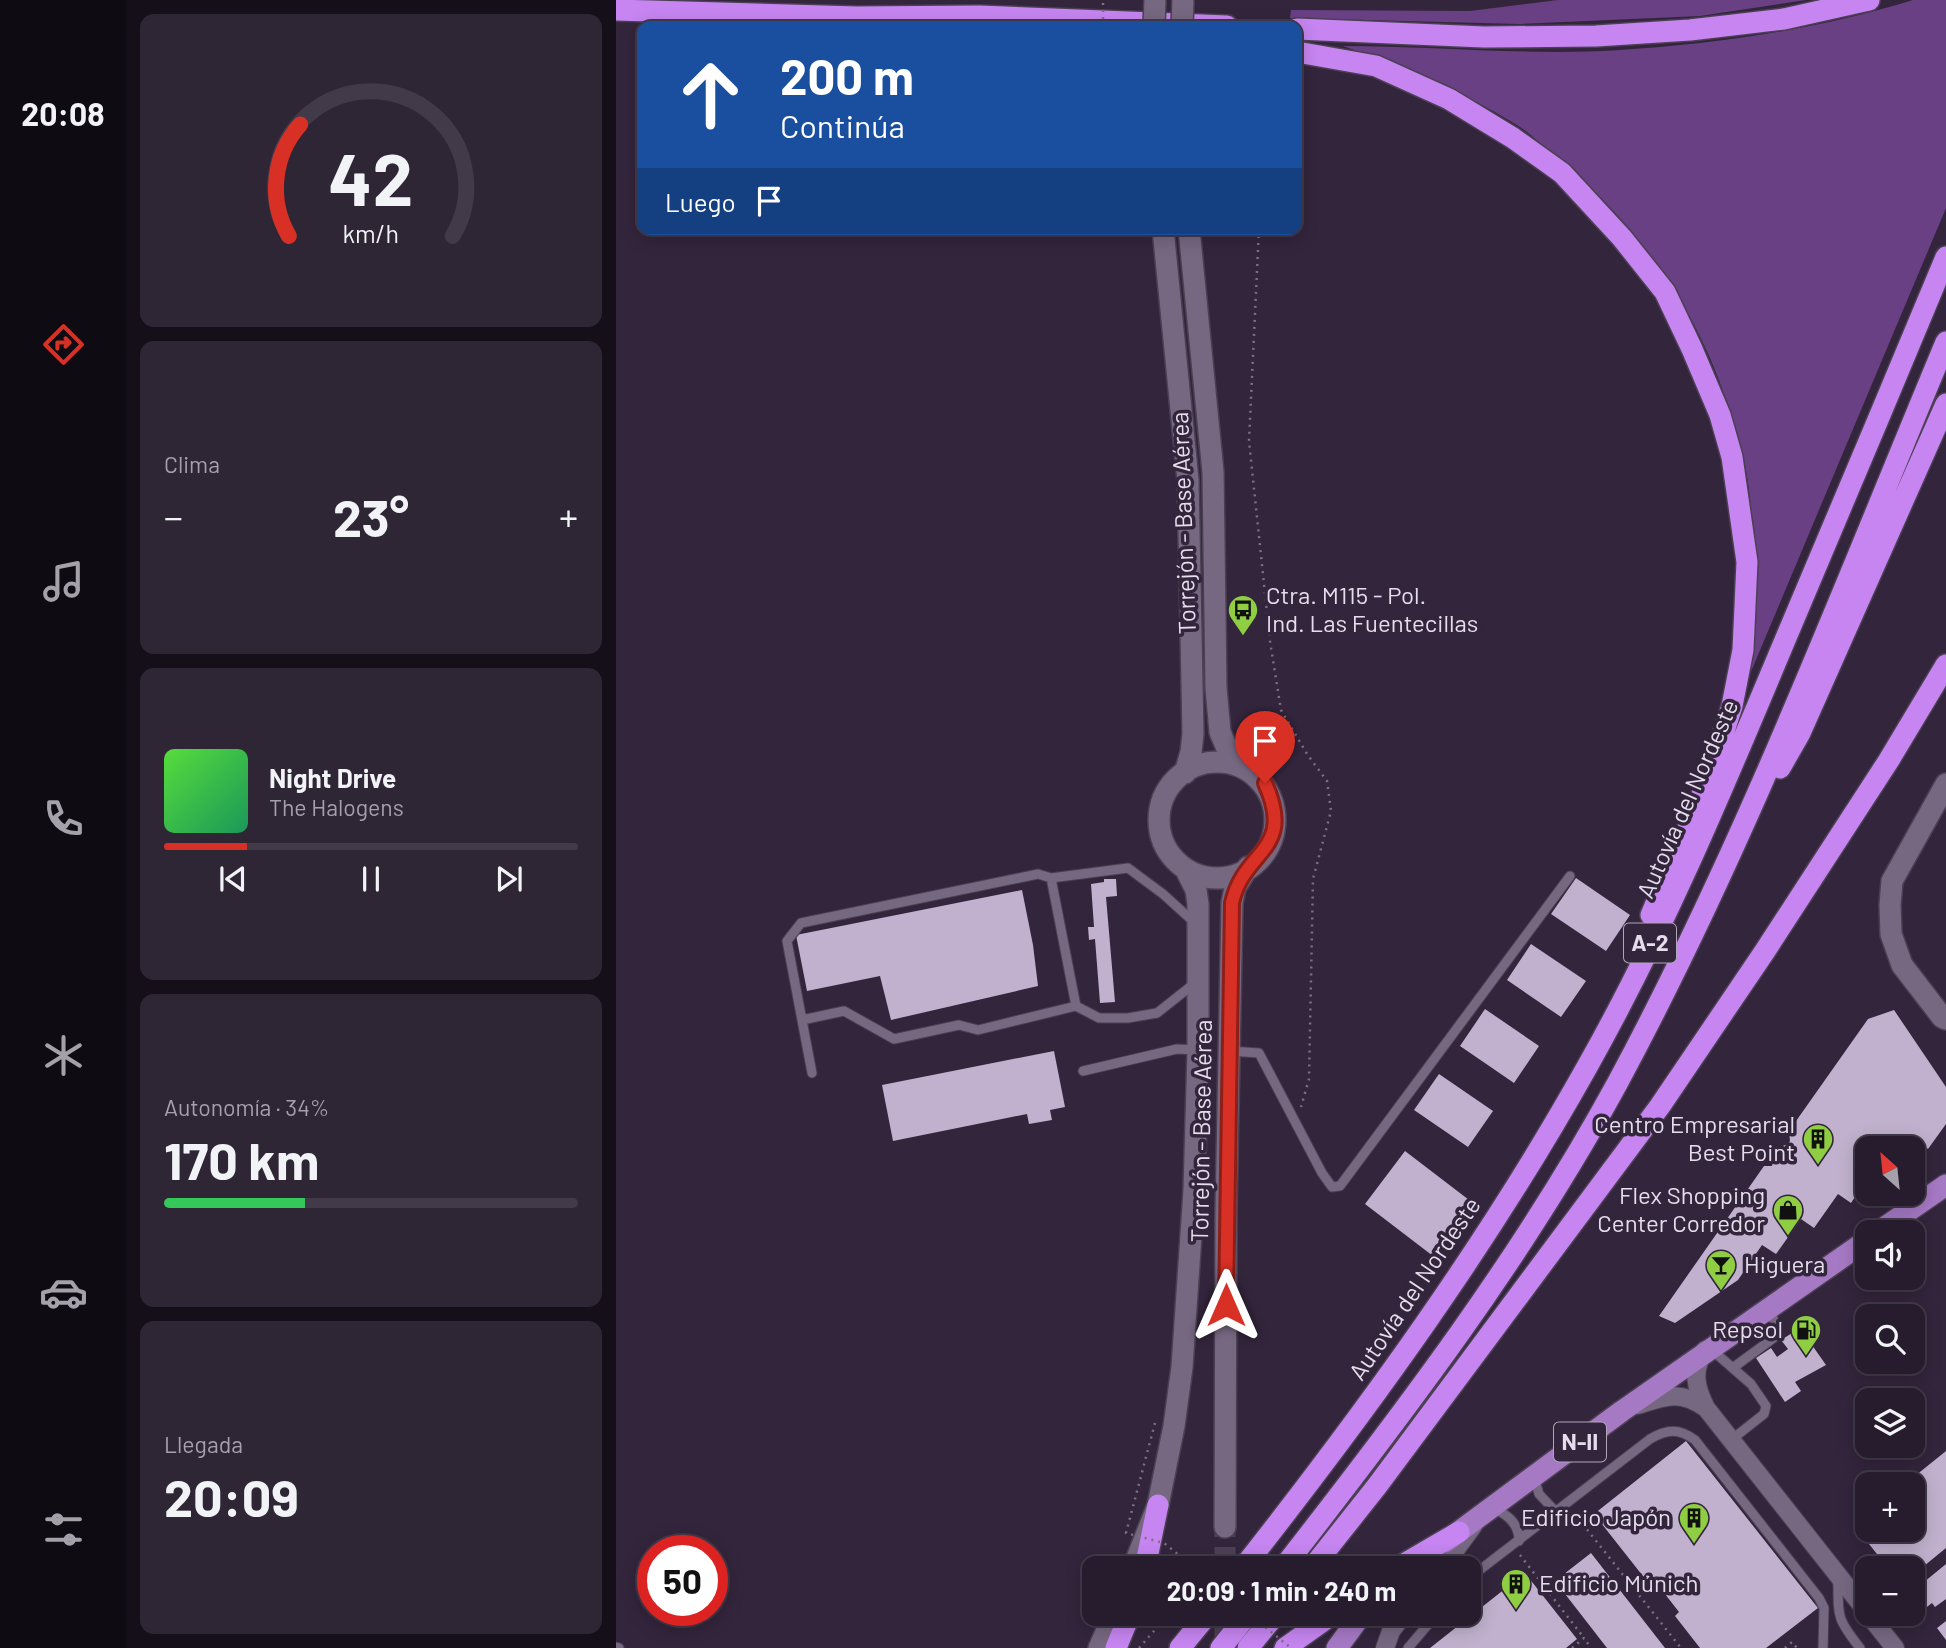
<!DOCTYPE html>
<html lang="es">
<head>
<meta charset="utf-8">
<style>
  :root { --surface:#261c2d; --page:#2e2535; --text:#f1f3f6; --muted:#a4a1aa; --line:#423a49; --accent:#d93025 }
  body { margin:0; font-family:Barlow,sans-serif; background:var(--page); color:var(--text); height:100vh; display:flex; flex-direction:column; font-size:26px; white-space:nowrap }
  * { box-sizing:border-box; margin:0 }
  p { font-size:23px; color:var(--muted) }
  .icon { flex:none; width:38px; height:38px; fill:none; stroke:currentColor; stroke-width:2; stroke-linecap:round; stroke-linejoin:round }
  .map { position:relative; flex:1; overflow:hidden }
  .details { display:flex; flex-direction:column; gap:14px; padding:14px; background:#150f19; width:490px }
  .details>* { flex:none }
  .hud { position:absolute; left:21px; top:21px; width:665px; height:214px; border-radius:14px; box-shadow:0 4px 18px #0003,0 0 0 2px var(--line); background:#1a4fa0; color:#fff; overflow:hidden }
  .needle { width:46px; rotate:333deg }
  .buttons { position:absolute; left:1239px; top:1136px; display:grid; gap:14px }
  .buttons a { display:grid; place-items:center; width:70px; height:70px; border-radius:14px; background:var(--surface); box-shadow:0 4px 18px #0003,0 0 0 2px var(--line); font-size:35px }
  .speed { position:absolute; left:21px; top:1535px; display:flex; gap:14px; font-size:35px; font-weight:700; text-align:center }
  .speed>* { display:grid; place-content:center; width:91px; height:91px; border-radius:50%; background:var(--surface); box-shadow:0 4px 18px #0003,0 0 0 2px var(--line); line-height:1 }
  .speed .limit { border:10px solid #d22; background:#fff; color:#111 }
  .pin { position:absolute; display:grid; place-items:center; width:60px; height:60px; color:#fff; margin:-72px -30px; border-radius:50% 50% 50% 0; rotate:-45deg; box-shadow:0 0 7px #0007 }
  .pin .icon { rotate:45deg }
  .me { position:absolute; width:77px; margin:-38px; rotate:0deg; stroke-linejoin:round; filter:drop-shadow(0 0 5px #0008) }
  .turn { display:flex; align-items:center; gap:24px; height:147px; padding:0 28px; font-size:32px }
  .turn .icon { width:91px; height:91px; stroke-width:2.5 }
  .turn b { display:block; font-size:49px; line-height:60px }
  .then { display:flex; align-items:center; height:66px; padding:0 28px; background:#0003; gap:14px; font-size:26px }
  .big { font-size:52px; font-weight:700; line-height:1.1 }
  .details .widget { flex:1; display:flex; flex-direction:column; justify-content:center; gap:10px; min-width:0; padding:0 24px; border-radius:14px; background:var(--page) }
  .details .dial { align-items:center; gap:0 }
  .dial svg { height:182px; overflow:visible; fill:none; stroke:var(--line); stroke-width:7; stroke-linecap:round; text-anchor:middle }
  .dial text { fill:var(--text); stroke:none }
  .song { display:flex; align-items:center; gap:21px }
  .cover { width:84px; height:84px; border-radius:10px; background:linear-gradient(135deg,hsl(110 70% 55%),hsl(150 70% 35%)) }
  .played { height:7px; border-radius:4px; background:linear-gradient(90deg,var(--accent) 20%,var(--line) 20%) }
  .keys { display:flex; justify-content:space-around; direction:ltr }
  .heat { display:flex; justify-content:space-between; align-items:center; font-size:38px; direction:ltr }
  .charge { height:10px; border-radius:5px; background:linear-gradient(90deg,#34c759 34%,var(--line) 0) }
  .trip { position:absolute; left:466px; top:1556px; width:399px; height:70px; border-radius:14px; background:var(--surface); box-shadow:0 4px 18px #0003,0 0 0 2px var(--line); font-weight:700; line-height:70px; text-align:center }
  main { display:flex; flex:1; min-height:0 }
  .tab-bar { display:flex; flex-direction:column; width:126px; justify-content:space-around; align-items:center; background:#0f0b12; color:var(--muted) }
  .tab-bar .icon { width:49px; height:49px }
  .tab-bar .current { color:var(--accent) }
  .tab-bar b { font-size:32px; color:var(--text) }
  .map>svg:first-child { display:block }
</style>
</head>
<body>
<main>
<nav class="tab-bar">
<b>20:08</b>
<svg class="icon current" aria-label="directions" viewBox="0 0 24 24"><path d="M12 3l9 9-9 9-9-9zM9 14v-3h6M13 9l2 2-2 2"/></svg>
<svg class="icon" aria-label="music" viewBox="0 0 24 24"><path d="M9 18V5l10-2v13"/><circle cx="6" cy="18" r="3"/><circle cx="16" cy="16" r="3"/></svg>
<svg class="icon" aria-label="phone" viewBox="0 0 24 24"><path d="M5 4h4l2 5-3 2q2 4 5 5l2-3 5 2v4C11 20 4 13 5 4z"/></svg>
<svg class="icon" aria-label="climate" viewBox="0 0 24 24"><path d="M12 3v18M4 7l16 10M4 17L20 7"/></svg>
<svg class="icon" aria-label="car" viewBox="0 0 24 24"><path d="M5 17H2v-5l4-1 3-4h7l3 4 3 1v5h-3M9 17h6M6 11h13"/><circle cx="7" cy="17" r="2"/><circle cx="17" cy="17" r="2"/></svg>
<svg class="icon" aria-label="filters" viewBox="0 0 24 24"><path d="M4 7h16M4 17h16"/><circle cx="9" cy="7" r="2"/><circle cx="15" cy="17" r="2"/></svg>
</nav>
<section class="details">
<div class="widget dial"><svg viewBox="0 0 100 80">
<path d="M14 69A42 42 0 1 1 86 69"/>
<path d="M14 69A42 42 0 0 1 19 20" stroke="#d93025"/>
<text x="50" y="56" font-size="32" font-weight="700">42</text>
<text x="50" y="72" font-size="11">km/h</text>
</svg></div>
<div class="widget"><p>Clima</p>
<div class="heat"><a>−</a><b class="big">23°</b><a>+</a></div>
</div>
<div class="widget">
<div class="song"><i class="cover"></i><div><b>Night Drive</b><p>The Halogens</p></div></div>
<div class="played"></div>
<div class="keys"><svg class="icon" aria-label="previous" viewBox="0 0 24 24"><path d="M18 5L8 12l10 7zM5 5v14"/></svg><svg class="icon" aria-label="pause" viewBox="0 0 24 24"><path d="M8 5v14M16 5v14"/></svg><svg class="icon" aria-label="next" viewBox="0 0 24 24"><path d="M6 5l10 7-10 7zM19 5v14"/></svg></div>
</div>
<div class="widget"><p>Autonomía · 34%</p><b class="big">170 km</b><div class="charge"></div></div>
<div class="widget"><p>Llegada</p><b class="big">20:09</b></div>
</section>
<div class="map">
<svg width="1330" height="1648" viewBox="0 0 1330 1648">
  <rect width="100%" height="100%" fill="#33253c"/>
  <!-- green -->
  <path fill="#694084" d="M 942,0 L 1190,0 L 1084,16 L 903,24 L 674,18 L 675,10 L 854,11 Z
    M 1297,0 L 1330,0 L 1330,208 L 1126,693 C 1132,618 1143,544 1130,470 C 1128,456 1123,443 1119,429 C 1089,319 1026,227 938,155 C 926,145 914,133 901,125 C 846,91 787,67 727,46 C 819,46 912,56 1004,50 C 1102,44 1203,29 1297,0 Z"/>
  <!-- building -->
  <path fill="#c1b1ce" d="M 960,878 L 1014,915 L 990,951 L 935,914 Z
    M 488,879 L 500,879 L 501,896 L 490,897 L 499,1002 L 484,1003 L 479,939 L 473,940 L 472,927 L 478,927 L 475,884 L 488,882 Z
    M 406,890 L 417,945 L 422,986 L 275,1020 L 264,976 L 191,991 L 180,935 Z
    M 915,944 L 970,981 L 945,1017 L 891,980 Z
    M 869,1009 L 923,1046 L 898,1083 L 844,1046 Z
    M 1278,1010 L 1330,1087 L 1330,1124 L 1312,1149 L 1299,1140 L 1293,1148 L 1251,1148 L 1251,1179 L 1235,1203 L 1222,1194 L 1198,1228 L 1185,1219 L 1160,1254 L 1146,1245 L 1122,1280 L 1059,1323 L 1043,1316 L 1148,1166 L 1156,1166 L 1157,1155 L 1161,1148 L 1172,1144 L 1174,1141 L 1173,1131 L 1252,1019 Z
    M 438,1051 L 449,1107 L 434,1110 L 436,1120 L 413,1124 L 411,1114 L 277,1141 L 266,1085 Z
    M 823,1074 L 877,1111 L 852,1147 L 798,1110 Z
    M 789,1151 L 857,1203 L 817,1256 L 749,1204 Z
    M 1184,1328 L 1210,1365 L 1179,1382 L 1185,1391 L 1169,1402 L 1140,1358 L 1155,1348 L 1161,1357 L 1172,1349 L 1165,1340 Z
    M 1070,1441 L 1202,1608 L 1150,1648 L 1084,1648 L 1059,1616 L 1063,1612 L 1035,1576 L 1030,1580 L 978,1514 Z
    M 1330,1451 L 1330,1548 L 1297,1575 L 1297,1568 L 1272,1568 L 1238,1525 L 1251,1514 L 1251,1530 L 1297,1530 L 1297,1484 L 1289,1484 Z
    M 975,1553 L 1049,1648 L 991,1648 L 939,1581 Z
    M 1330,1564 L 1330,1599 L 1319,1607 L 1316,1603 L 1307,1610 L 1297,1597 L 1297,1591 Z
    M 909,1573 L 961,1639 L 950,1648 L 814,1648 Z
    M 1330,1621 L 1330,1640 L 1321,1628 Z"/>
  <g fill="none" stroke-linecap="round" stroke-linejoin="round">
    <!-- secondary-tunnel -->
    <path stroke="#4e4156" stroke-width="21" stroke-dasharray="21 10" stroke-linecap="butt" d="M 609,1568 L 609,1527
      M 609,1648 L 609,1614"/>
    <!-- lane casing -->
    <g stroke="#4b4053" stroke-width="11">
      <path id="lane" d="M 579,983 L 541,1013 L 512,1018 L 483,1018 L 460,1006 L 435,878 L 512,868 L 547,894 L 579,923
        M 186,1020 L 228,1011 L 278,1039 L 343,1025 L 362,1030 L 460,1006
        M 614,1051 L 643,1053 L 706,1173 L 716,1187 L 724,1186 L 954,876
        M 467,1071 L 561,1049 L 581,1050
        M 196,1073 L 171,941 L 185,923 L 422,874 L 435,878
        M 1096,1350 L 1135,1384 L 1150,1406 L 1148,1414 L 1115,1440
        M 1118,1367 L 1163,1334 L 1153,1308
        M 918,1477 L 923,1494 L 940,1512
        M 876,1508 C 892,1514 903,1524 903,1541
        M 852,1579 L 1034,1439 C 1051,1429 1063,1428 1079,1440 L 1203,1598 L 1208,1608 L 1207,1648
        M 1222,1580 C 1222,1617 1221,1619 1244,1648
        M 0,1647 L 3,1648
        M 792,1648 L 821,1614"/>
    </g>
    <!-- street casing -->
    <g stroke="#4b4053" stroke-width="20">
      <path id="street" d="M 1089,1350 C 1075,1371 1080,1388 1090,1408 L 1251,1612
        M 1022,1405 C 1051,1396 1063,1390 1090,1408
        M 826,1568 L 857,1526
        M 1252,1614 L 1279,1648
        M 769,1648 L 775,1631 L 788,1614"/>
    </g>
    <!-- secondary casing -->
    <g stroke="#4b4053" stroke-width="24">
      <path id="secondary" d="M 547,229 L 572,480 L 577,734 L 575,752 L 569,773
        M 573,229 L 597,472 L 600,688 L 604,732 L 613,753 L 627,766
        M543 820a58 58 0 1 1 116 0a58 58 0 1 1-116 0Z
        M 1330,784 L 1276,881 L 1274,905 L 1275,934 L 1286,965 L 1326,1017 L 1330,1019
        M 609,1527 L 610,1210 L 616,903 L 619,888 L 632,867
        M 517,1568 L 542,1505 L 558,1426 L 566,1367 L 578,1191 L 582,1050 L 582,904 L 580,890 L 571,872
        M 483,1648 L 498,1614"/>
    </g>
    <!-- primary casing -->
    <g stroke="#4b4053" stroke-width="24">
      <path id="primary" d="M 1262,1232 L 1330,1185
        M 829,1542 L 1006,1411 L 1251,1240
        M 721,1648 L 746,1614"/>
    </g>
    <!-- highway casing -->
    <g stroke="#4b4053" stroke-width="24">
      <path id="highway" d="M 0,10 L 241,17 L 363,16 L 611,26
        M 681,29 L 868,37 L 980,36 L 1074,30 L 1168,19 L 1253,0
        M 681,52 L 760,66 L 833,99 L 897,138 L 946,173 L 1006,238 L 1049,292 L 1076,349 L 1104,415 L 1116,457 L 1131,562 L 1127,650 L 1116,706 L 1093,778 L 1035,915
        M 1164,768 L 1184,733 L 1330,404
        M 529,1568 L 542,1505
        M 627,1568 C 752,1409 872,1244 971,1067 C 1046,934 1105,793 1164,652 C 1220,520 1275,389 1330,257
        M 667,1568 C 788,1413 908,1255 1002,1082 C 1130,844 1226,591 1330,342
        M 696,1568 L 761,1486 L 1044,1106 L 1149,951 L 1273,760 L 1330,665
        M 781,1568 L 843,1532
        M 500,1648 L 514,1614
        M 564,1648 L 592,1614
        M 605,1648 L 632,1614
        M 632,1648 L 660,1614
        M 669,1648 L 717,1614"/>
    </g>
    <!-- path -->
    <path stroke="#7c7084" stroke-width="2.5" stroke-dasharray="2 5" stroke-linecap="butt" d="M 643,229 L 633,441 L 654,641 L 665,710 L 691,754 L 711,781 L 715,811 L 697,879 L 693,1079 L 685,1107
      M 958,1513 L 1065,1648
      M 904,1555 L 968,1638
      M 573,1568 L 582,1558 L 589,1559 L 594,1563 L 592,1568
      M 578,1568 L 579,1568
      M 523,1648 L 553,1614
      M 956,1648 L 968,1638 L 975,1648
      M 1169,1648 L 1176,1642 L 1181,1648"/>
    <!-- lane -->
    <use href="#lane" stroke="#776882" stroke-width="9"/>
    <!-- street -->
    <use href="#street" stroke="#776882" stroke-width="18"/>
    <!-- secondary -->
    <use href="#secondary" stroke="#776882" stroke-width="21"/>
    <!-- primary -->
    <use href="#primary" stroke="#a679c5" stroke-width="21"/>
    <!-- highway -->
    <use href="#highway" stroke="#c685f1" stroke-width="21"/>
    <!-- secondary-bridge casing -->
    <g stroke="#4b4053" stroke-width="24" stroke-linecap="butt">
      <path id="secondary-bridge" d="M 538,26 L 539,0
        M 566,26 L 567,0"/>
    </g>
    <!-- path-bridge -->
    <path stroke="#7c7084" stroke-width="2.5" stroke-dasharray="2 5" stroke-linecap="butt" d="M 487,26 L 487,0
      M 539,1423 L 510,1533 L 548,1543 L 579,1568
      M 633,1614 L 675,1648"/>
    <!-- secondary-bridge -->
    <use href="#secondary-bridge" stroke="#776882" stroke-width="21"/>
  </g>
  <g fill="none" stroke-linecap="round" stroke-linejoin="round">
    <!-- route casing -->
    <g stroke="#8d1f18" stroke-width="18">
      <path id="route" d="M 610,1305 L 616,903 C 628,848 680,852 649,783"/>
    </g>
    <!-- route -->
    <use href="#route" stroke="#d93025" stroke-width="12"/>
  </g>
  <!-- icons -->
  <defs>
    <g id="bus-pin" transform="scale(1.575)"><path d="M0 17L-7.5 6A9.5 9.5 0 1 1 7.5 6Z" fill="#8fcd42" stroke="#33253c"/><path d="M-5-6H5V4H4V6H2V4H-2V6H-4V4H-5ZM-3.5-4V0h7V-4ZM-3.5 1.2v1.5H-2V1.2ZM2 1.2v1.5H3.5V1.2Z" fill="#111"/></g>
    <g id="building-pin" transform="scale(1.575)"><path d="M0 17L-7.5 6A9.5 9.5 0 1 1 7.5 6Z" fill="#8fcd42" stroke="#33253c"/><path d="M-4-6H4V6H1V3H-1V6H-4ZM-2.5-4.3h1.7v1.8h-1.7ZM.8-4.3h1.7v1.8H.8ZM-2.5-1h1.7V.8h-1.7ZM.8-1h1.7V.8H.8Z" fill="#111"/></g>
    <g id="shop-pin" transform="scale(1.575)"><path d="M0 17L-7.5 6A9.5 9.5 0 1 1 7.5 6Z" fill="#8fcd42" stroke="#33253c"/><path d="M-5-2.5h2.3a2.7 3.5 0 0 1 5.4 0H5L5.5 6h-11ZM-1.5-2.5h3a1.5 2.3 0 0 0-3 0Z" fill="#111"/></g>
    <g id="bar-pin" transform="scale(1.575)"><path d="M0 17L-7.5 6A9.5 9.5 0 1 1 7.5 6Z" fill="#8fcd42" stroke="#33253c"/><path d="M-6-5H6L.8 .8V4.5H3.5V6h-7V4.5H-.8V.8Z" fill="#111"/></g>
    <g id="fuel-pin" transform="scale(1.575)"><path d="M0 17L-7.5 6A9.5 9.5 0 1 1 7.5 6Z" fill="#8fcd42" stroke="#33253c"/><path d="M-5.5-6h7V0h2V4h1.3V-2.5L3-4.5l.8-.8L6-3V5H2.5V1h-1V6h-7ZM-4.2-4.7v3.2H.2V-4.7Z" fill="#111"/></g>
  </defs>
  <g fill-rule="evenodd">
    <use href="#bus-pin" x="627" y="610"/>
    <use href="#building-pin" x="1202" y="1139"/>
    <use href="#shop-pin" x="1172" y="1210"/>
    <use href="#bar-pin" x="1105" y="1265"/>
    <use href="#fuel-pin" x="1190" y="1330"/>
    <use href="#building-pin" x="1078" y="1518"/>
    <use href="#building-pin" x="900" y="1584"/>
  </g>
  <g text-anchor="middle" stroke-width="7" stroke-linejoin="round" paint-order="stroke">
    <!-- shield labels -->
    <g fill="#33253c" stroke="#b0a6b7" stroke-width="2">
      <rect x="1008" y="923.5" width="52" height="39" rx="5"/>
      <rect x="938" y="1422.5" width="52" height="39" rx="5"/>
    </g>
    <g font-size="23" font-weight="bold" fill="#e6ddec">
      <text x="1034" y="951">A-2</text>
      <text x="964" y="1450">N-II</text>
    </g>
    <!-- street labels -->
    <g font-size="24" fill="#e6ddec" stroke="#33253c">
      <text transform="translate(568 523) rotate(-92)" y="8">Torrejón - Base Aérea</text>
      <text transform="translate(1072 799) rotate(-66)" y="8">Autovía del Nordeste</text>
      <text transform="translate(586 1131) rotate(-89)" y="8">Torrejón - Base Aérea</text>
      <text transform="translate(799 1289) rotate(-56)" y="8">Autovía del Nordeste</text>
    </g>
    <!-- poi labels -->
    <g font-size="24" fill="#e6ddec" stroke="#33253c" text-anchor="end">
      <text x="650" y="604" text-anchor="start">Ctra. M115 - Pol.<tspan x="650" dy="28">Ind. Las Fuentecillas</tspan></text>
      <text x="1179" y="1133">Centro Empresarial<tspan x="1179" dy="28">Best Point</tspan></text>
      <text x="1149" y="1204">Flex Shopping<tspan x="1149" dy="28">Center Corredor</tspan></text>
      <text x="1128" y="1273" text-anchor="start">Higuera</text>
      <text x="1167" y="1338">Repsol</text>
      <text x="1055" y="1526">Edificio Japón</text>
      <text x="923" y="1592" text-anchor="start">Edificio Múnich</text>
    </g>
  </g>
</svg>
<div class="buttons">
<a><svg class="needle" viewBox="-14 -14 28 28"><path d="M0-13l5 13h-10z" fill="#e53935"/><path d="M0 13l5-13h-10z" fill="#a4a1aa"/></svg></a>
<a><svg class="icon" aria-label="sound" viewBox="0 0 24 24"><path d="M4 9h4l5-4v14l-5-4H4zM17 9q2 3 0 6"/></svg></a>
<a><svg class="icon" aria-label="search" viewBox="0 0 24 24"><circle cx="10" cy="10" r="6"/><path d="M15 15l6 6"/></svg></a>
<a><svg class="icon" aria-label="layers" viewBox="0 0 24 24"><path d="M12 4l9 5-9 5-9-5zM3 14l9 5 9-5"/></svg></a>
<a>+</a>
<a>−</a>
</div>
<div class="speed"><div class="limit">50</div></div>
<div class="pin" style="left:649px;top:783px;background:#d93025"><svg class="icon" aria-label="arrive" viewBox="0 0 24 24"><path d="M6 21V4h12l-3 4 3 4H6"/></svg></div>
<svg class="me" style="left:610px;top:1305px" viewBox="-20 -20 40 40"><path d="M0-17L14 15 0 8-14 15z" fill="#d93025" stroke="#fff" stroke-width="4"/></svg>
<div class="trip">20:09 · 1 min · 240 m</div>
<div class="hud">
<div class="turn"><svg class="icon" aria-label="ahead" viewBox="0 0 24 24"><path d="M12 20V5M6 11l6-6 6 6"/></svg><div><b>200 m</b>Continúa</div></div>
<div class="then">Luego<svg class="icon" aria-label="arrive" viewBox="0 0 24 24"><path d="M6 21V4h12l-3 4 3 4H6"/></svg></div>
</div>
</div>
</main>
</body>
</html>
